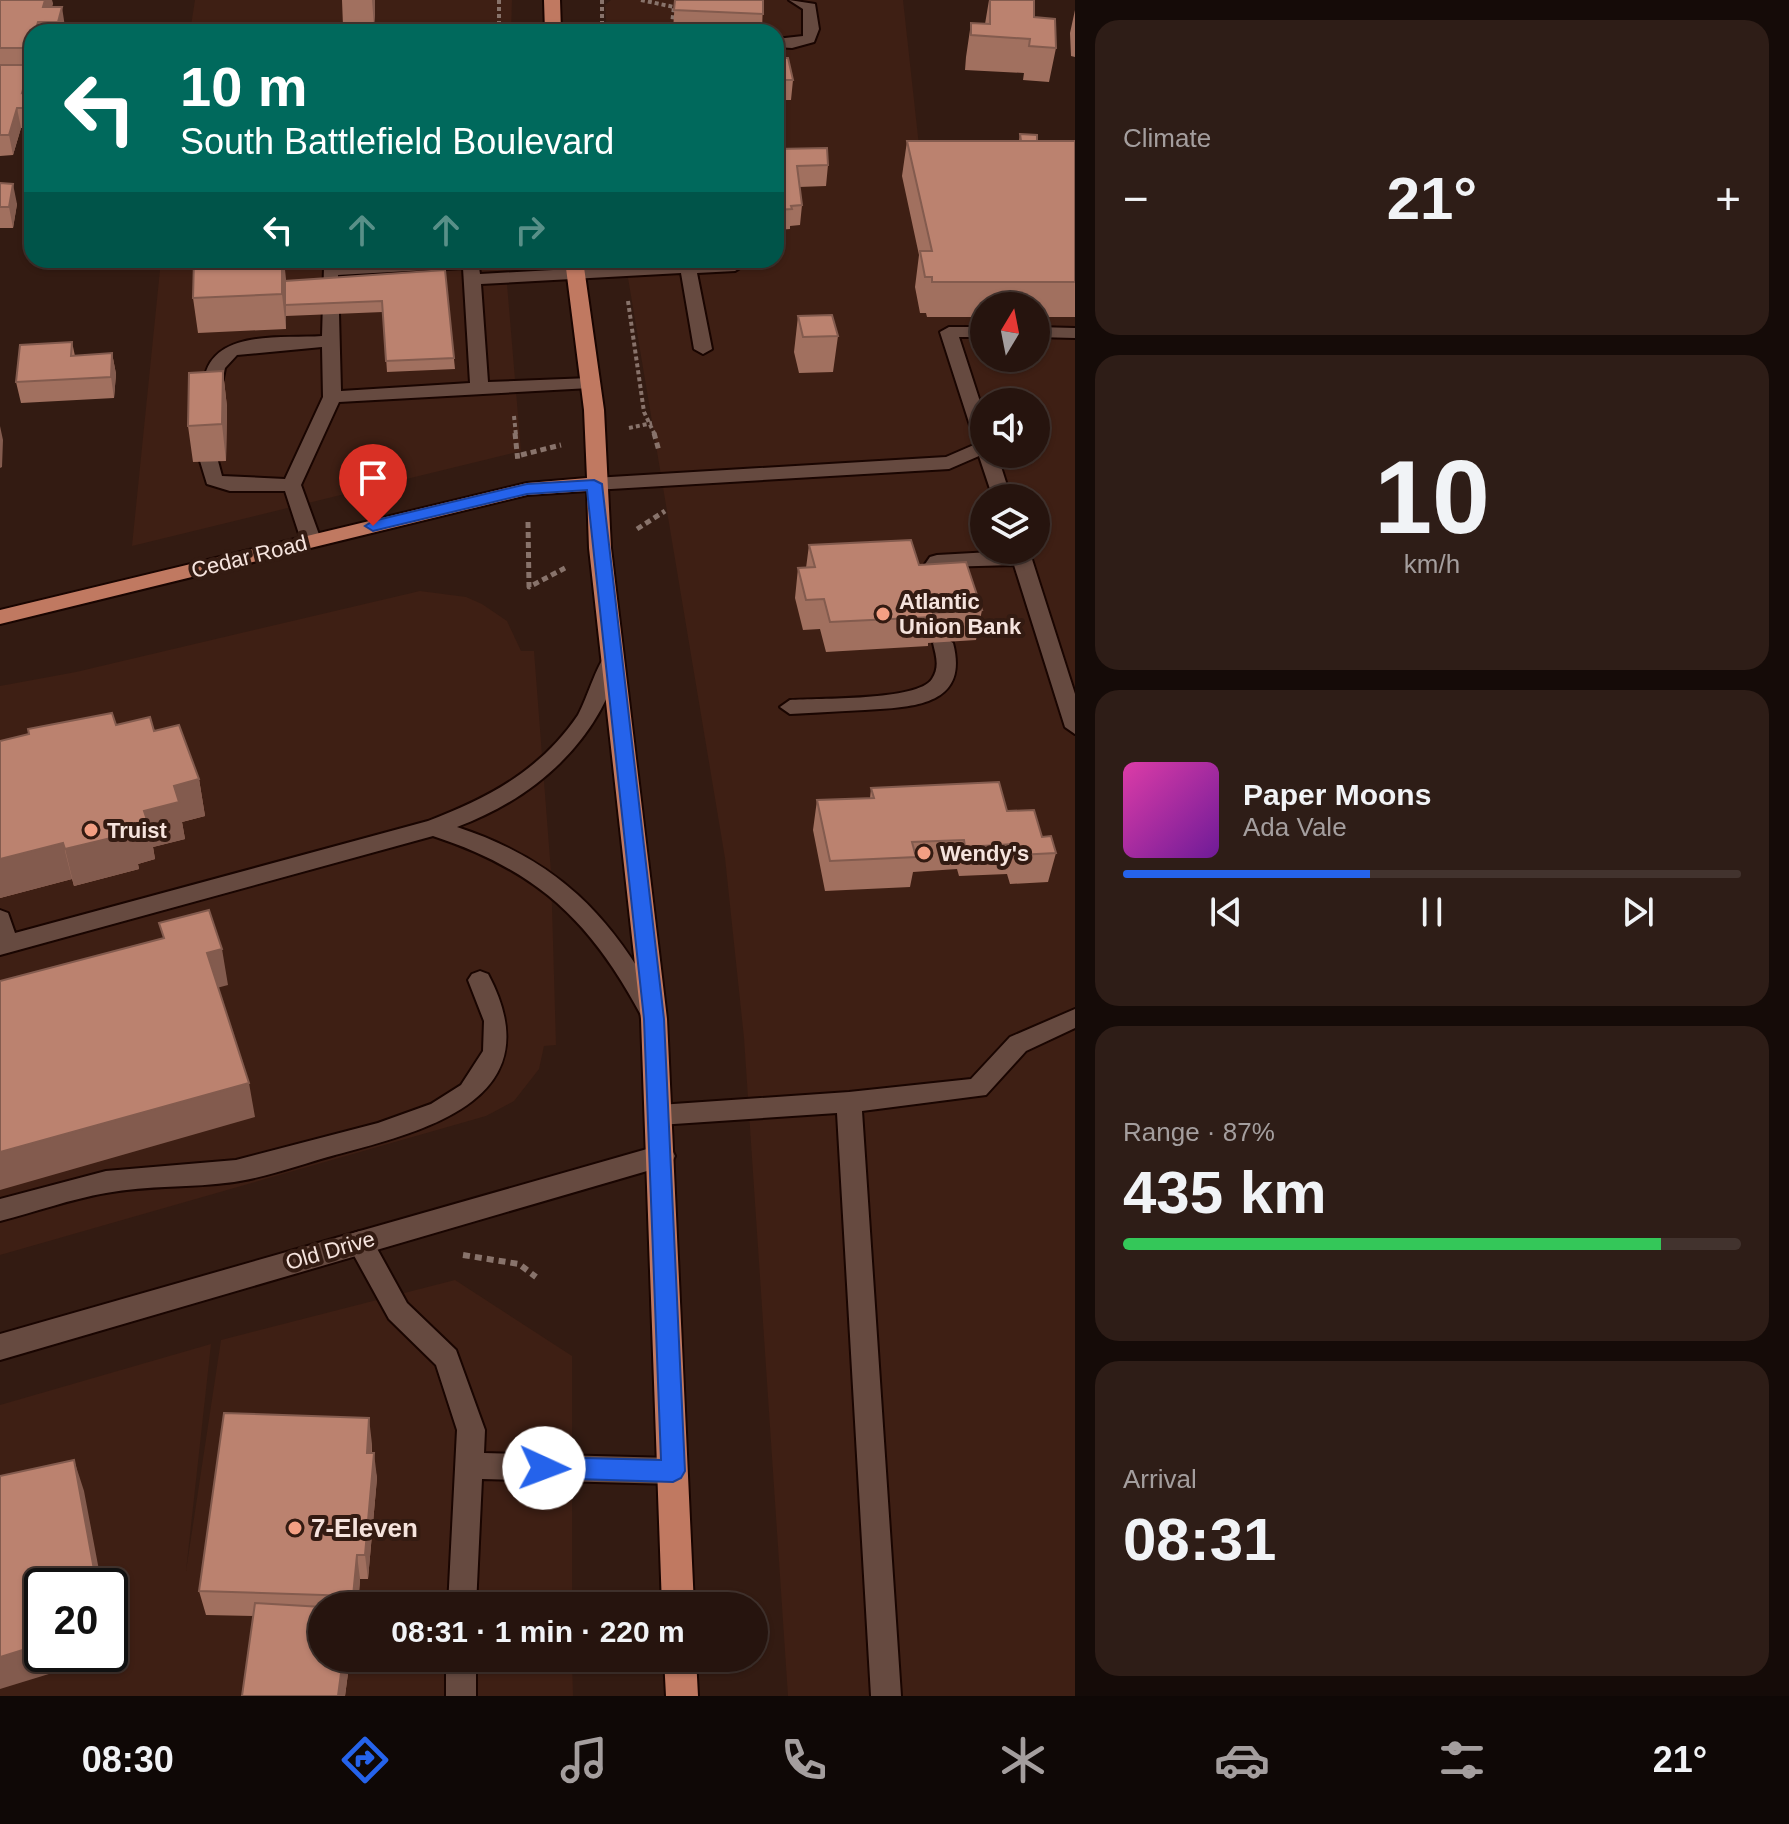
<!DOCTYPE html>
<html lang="en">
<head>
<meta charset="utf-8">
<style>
  :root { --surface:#26140e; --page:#2e1d17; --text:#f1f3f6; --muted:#a49e9e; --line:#42332e; --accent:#2563eb }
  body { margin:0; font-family:Helvetica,sans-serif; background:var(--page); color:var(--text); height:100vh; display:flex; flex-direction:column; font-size:30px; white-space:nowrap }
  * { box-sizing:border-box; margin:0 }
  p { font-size:26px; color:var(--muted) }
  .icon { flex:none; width:44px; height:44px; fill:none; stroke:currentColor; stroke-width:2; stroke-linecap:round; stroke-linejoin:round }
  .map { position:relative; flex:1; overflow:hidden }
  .panel { display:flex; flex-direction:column; gap:20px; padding:20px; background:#150b08; width:714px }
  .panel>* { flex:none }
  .top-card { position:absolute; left:24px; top:24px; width:760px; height:244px; border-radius:24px; box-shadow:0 2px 6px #0004,0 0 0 2px var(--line); background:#00695c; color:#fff; overflow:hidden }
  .needle { width:52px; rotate:10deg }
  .tools { position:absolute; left:970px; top:292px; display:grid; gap:16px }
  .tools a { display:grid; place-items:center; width:80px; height:80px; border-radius:50%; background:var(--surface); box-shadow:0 2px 6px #0004,0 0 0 2px var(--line); font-size:40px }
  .speed { position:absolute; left:24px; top:1568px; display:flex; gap:16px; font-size:40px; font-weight:700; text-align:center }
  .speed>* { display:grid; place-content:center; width:104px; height:104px; border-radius:50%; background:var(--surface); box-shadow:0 2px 6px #0004,0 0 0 2px var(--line); line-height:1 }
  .speed .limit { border:4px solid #111; border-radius:12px; background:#fff; color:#111 }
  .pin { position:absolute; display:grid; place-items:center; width:68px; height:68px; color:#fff; margin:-82px -34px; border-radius:50% 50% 50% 0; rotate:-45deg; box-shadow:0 0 8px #0007 }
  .pin .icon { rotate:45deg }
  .me { position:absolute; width:88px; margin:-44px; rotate:92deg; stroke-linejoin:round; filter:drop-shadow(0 0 6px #0008) }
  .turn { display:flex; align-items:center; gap:28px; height:168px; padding:0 24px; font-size:36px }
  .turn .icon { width:104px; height:104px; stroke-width:2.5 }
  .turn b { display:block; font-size:56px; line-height:68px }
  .lanes { display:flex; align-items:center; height:76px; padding:0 24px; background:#0003; justify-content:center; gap:40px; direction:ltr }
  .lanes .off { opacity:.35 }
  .big { font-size:60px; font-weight:600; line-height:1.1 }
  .panel .card { flex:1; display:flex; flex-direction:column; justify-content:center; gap:12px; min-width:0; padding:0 28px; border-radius:24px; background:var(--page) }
  .panel .dial { align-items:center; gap:0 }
  .dial b { font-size:104px; line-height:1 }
  .song { display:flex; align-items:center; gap:24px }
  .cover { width:96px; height:96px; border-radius:12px; background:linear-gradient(135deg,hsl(320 70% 55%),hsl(280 70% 35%)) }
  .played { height:8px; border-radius:4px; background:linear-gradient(90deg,var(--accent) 40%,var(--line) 40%) }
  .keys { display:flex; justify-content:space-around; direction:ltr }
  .heat { display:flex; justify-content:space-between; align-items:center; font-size:44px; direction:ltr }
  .charge { height:12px; border-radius:6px; background:linear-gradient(90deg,#34c759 87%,var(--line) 0) }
  .trip { position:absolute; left:308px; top:1592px; width:460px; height:80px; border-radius:40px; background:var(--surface); box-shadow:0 2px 6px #0004,0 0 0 2px var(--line); font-weight:600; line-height:80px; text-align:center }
  .dock { display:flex; height:128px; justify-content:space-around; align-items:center; background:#0f0806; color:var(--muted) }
  .dock .icon { width:56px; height:56px }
  .dock .on { color:var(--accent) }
  .dock b { font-size:36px; color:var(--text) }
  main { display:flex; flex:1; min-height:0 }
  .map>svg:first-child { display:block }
</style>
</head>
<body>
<main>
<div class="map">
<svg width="1075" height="1696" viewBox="0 0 1075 1696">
  <rect width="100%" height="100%" fill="#331b12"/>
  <!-- built -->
  <path fill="#3e1f14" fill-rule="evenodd" d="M 195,0 L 512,0 L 511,32 L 190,32 Z
    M 611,0 L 903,0 L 921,164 L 1075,170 L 1075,1696 L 788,1696 L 744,1038 L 725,858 L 625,260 L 776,260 L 776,32 L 607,32 L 605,5 ZM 984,306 L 1036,306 L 1036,358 L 984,358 ZM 984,402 L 1036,402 L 1036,454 L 984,454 ZM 984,498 L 1036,498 L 1036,550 L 984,550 Z
    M 161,260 L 505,260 L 521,451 L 132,546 Z
    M 420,591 L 466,597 L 482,604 L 507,621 L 521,651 L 534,651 L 551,872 L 556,1045 L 544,1046 L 539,1069 L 514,1101 L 486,1116 L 0,1255 L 0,686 L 76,672 Z
    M 455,1280 L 572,1356 L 572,1606 L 322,1606 L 322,1658 L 572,1658 L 573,1696 L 0,1696 L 0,1405 L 211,1344 L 186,1571 L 221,1340 ZM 42,1586 L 110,1586 L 110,1654 L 42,1654 Z"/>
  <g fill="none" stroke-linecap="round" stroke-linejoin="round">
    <!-- lane casing -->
    <g stroke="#190501" stroke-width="4">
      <path id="lane" d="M 789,0 L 815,4 L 819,29 L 814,42 L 792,48 L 776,47 L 776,39 L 803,36 L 803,9 Z
        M 424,260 L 478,260 L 480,274 L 679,263 L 679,260 L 741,260 L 743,266 L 735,271 L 697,273 L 712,349 L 703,354 L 694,349 L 681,273 L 481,284 L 488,382 L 590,378 L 599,383 L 590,388 L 339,402 L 301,485 L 321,540 L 318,544 L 311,546 L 301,540 L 285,491 L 230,491 L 207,484 L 200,461 L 209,455 L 218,461 L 222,476 L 285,479 L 323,397 L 322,347 L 237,355 L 225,368 L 218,404 L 206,404 C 202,396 203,388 204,380 C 212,328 284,339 322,336 L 324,267 ZM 463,268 L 470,383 L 341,391 L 338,275 Z
        M 949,327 L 984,327 L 984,337 L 959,337 L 984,414 L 984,454 L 997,454 L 1011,498 L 993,498 L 979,456 L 949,469 L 594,490 L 585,484 L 594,478 L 946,457 L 976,444 L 940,332 Z
        M 1036,327 L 1075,328 L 1075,338 L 1036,337 Z
        M 1029,550 L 1075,694 L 1075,734 L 1065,727 L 1014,565 L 943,567 L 934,580 L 937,590 L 927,597 L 920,595 L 914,580 L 930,557 L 937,555 Z
        M 943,636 L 953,643 C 970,707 910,707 865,710 C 840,711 815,713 790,714 L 780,707 L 790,700 C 817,698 918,701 932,679 C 940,667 936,656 933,643 Z
        M 611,651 L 621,658 C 600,741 535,798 457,827 C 558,860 613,917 662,1010 L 658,1017 L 642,1017 C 591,921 537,870 433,836 L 0,955 L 0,910 L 8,913 L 15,933 L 428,821 C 488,798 540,771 578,715 C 587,700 599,655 611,651 Z
        M 480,971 L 488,974 C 554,1098 429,1130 335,1155 C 302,1164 268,1177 234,1182 C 192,1188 148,1185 106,1193 C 71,1199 35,1212 0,1221 L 0,1199 L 106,1171 L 236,1160 L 378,1123 L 431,1104 L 461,1085 L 483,1051 L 484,1021 L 468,980 L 472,974 Z
        M 1075,1009 L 1075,1028 L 1026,1051 L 986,1095 L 862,1111 L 901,1696 L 871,1696 L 837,1113 L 659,1125 L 650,1122 L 647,1115 L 650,1108 L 659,1105 L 849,1092 L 971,1079 L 1010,1037 Z
        M 360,1231 L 369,1234 L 407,1303 L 456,1350 L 485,1430 L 484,1453 L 673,1458 L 683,1462 L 687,1471 L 683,1480 L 673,1484 L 482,1479 L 476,1606 L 448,1606 L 457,1430 L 436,1365 L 389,1319 L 351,1250 L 347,1242 L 351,1234 Z
        M 446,1658 L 476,1658 L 476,1696 L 446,1696 Z"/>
    </g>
    <!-- street casing -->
    <g stroke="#190501" stroke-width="4">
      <path id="street" d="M 661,1145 L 671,1148 L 675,1156 L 671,1164 L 0,1360 L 0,1334 Z"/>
    </g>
    <!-- primary casing -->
    <g stroke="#190501" stroke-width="4">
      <path id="primary" d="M 544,0 L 560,0 L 561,32 L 545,32 Z
        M 565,260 L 583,260 L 604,410 L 611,548 L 667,1019 L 694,1606 L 662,1606 L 641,1019 L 589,548 L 587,491 L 527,495 L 0,624 L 0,610 L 527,483 L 587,478 L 584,410 Z
        M 664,1658 L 696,1658 L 698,1696 L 666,1696 Z"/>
    </g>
    <!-- path-far2 -->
    <path stroke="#88736b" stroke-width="4" stroke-dasharray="4 3" stroke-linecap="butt" d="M 499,0 L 499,32
      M 602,0 L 602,32
      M 641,0 L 674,7 L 671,32
      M 628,301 L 644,412 L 655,435
      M 514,416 L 516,435
      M 629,428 L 652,423"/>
    <!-- path-far1 -->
    <path stroke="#88736b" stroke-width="5" stroke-dasharray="6 4" stroke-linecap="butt" d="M 515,433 L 518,462
      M 654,433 L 659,451
      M 521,455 L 561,445
      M 528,522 L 529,587 L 565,568
      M 637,529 L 665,511"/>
    <!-- path -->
    <path stroke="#88736b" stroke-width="6" stroke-dasharray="7 5" stroke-linecap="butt" d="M 463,1255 L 519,1264 L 536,1277"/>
    <!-- lane -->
    <use href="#lane" fill="#664a40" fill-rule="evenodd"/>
    <!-- street -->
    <use href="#street" fill="#664a40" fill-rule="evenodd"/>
    <!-- primary -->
    <use href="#primary" fill="#c07961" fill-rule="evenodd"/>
  </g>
  <!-- wall -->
  <path fill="#a1705f" d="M 0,0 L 53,3 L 52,7 L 65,27 L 64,32 L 32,32 L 32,128 L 21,128 L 13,155 L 0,156 Z
    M 342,0 L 375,0 L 375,12 L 374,26 L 343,26 Z
    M 675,0 L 763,0 L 762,32 L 673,30 Z
    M 989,0 L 1034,0 L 1034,17 L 1056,48 L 1049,82 L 1023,80 L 1024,73 L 965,70 L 966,57 L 971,23 L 985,24 Z
    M 1075,10 L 1075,57 L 1071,56 L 1070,33 Z
    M 776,58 L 793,80 L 791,100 L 776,100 Z
    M 1020,134 L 1037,141 L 1075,141 L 1075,317 L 1036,317 L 1036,306 L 984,306 L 984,317 L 927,317 L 926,313 L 920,313 L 915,287 L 919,255 L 902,176 L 907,141 L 1019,141 Z
    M 776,149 L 828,165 L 826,186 L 799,187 L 802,205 L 800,225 L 790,226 L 790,229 L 776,230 Z
    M 0,183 L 17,204 L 13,228 L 0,228 Z
    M 56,260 L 82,260 L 82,262 L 57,262 Z
    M 445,270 L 455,369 L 387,372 L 383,312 L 286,316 L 286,329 L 198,333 L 193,298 L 286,281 Z
    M 798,316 L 838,336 L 833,372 L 799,373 L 794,352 Z
    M 72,342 L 75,356 L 112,353 L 116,374 L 114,398 L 21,403 L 16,382 Z
    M 223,371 L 227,407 L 226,461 L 193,462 L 188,426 Z
    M 809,545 L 919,565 L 982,610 L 976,640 L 928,643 L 928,646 L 826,652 L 820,629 L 803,630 L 795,598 L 798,568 L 806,568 Z
    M 116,725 L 154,731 L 199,779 L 205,816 L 182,822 L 185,839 L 153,847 L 155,859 L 138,864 L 139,869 L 74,886 L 72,879 L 0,898 L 0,741 Z
    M 871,788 L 1007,811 L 1042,837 L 1056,853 L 1048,882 L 1010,884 L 1007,874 L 959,876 L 957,869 L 913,872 L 910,887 L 825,891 L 813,830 L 817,800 L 870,798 Z
    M 372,1444 L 372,1453 L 377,1478 L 368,1579 L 360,1579 L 358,1606 L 322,1606 L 322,1658 L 350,1658 L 345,1696 L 242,1696 L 253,1616 L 206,1615 L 199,1591 Z"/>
  <!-- shaded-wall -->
  <path fill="#835b4e" d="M 45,0 L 52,0 L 53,3 L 47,22 L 43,7 Z
    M 372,0 L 375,0 L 375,12 L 374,26 Z
    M 62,7 L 65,27 L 64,32 L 59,32 L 58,22 Z
    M 30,65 L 32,73 L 32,92 L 22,93 Z
    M 17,108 L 21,128 L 13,155 L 9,135 Z
    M 13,184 L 17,204 L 13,228 L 9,207 Z
    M 282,260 L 284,260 L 286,279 L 286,329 L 282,294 Z
    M 112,353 L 116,374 L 114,398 L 111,377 Z
    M 223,371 L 227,407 L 226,461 L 222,424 Z
    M 0,426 L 3,440 L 2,467 L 0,468 Z
    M 199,779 L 205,816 L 182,822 L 185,839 L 153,847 L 155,859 L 138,864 L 139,869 L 74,886 L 65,849 L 130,828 L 144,811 L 174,786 Z
    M 63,843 L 72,879 L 0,898 L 0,859 Z
    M 222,949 L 228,985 L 213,989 L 207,953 Z
    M 249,1083 L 255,1117 L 0,1190 L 0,1152 Z
    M 369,1418 L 372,1444 L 370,1478 L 367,1453 Z
    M 374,1453 L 377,1478 L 368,1579 L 365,1555 Z
    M 74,1460 L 84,1491 L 102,1586 L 97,1586 Z
    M 357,1555 L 360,1579 L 358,1606 L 355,1606 L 353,1596 Z
    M 110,1629 L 114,1654 L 0,1689 L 0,1657 L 42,1644 L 42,1654 L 110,1654 Z
    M 343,1658 L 350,1658 L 345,1696 L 338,1696 Z"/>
  <!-- building -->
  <path fill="#bb826f" stroke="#835b4e" stroke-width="2" d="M 0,0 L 45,0 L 43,7 L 62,7 L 58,22 L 38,22 L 35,32 L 32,32 L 32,42 L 30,48 L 0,48 Z
    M 675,0 L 763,0 L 763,14 L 674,10 Z
    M 990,0 L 1034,0 L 1034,17 L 1055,19 L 1056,48 L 1029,46 L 1030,39 L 971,35 L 971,23 L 990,24 Z
    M 333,30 L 383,30 L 383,32 L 333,32 Z
    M 776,58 L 788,58 L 793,80 L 776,80 Z
    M 0,65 L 30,65 L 22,93 L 32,92 L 32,108 L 17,108 L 9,135 L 0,135 Z
    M 1020,134 L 1037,135 L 1037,141 L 1021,141 Z
    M 907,141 L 1075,141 L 1075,282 L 932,282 L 932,277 L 925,277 L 920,251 L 932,251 Z
    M 827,148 L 828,165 L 797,166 L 802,205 L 791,206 L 792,209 L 776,210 L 776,149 Z
    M 0,183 L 13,184 L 9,207 L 0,207 Z
    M 194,260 L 282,260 L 282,294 L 193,298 Z
    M 445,270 L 454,358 L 386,361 L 382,301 L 285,305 L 285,281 Z
    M 832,315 L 838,336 L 803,337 L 798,316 Z
    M 72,342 L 71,356 L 112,353 L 111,377 L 16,382 L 20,345 Z
    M 223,371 L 222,424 L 188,426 L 189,373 Z
    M 911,540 L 919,565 L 966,562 L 982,610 L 933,613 L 933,617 L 830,622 L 824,599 L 806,600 L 798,568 L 815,567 L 809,545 Z
    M 112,713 L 116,725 L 150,717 L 154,731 L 179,725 L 199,779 L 174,786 L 179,802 L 144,811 L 148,823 L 130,828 L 132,833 L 65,849 L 63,843 L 0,859 L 0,741 L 29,734 L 28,729 Z
    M 999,782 L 1007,811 L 1034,810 L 1042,837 L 1051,836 L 1056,853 L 1017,855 L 1014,844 L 965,847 L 964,840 L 912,842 L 916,857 L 830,861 L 817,800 L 874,798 L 871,788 Z
    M 209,910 L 222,949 L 207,953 L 249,1083 L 0,1152 L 0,981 L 164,938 L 159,923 Z
    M 224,1413 L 369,1418 L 367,1453 L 374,1453 L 365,1555 L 357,1555 L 353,1596 L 199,1591 Z
    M 74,1460 L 97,1586 L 42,1586 L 42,1644 L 0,1657 L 0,1476 Z
    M 255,1603 L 322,1607 L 322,1658 L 343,1658 L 338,1696 L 242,1696 Z"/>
  <!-- route -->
  <path fill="#2563eb" stroke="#184099" stroke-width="2" d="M 594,480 L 602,484 L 664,1019 L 685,1471 L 681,1478 L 673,1482 L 544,1478 L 536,1475 L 533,1468 L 536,1460 L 544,1457 L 661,1460 L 644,1019 L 587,490 L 527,494 L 373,531 L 365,526 L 373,521 L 527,484 Z"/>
  <!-- markers -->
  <g fill="#f39f83" stroke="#331b12" stroke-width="3">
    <circle cx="883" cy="614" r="8"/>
    <circle cx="91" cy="830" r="8"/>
    <circle cx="924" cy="853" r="8"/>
    <circle cx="295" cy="1528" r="8"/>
  </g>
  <g text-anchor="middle" stroke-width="8" stroke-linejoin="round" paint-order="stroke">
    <!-- street labels -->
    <g font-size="22" fill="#f5e3dd" stroke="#331b12">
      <text transform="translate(249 556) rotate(-14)" y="8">Cedar Road</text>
      <text transform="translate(330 1250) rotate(-16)" y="8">Old Drive</text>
    </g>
    <!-- poi labels -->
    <g font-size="22" font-weight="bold" fill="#f5e3dd" stroke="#331b12" text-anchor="start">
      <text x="899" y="609">Atlantic<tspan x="899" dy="25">Union Bank</tspan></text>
      <text x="107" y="838">Truist</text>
      <text x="940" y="861">Wendy's</text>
    </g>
    <!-- near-poi labels -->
    <g font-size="26" font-weight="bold" fill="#f5e3dd" stroke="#331b12" text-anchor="start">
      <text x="311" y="1537">7-Eleven</text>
    </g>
  </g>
</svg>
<div class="tools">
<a><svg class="needle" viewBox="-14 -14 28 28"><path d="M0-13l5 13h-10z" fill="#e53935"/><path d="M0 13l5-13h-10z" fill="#a49e9e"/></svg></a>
<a><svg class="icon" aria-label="sound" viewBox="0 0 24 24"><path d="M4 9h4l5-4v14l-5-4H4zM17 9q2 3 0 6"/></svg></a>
<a><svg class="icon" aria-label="layers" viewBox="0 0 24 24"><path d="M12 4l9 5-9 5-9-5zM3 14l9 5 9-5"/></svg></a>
</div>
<div class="speed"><div class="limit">20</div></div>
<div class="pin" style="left:373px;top:526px;background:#d93025"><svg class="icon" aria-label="arrive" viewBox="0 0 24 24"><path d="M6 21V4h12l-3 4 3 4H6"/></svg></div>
<svg class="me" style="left:544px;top:1468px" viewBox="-20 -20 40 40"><circle r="19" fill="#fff"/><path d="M0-13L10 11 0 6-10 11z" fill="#2563eb"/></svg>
<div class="trip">08:31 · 1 min · 220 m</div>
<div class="top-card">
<div class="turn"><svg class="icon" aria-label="left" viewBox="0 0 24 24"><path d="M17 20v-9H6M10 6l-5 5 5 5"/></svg><div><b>10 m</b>South Battlefield Boulevard</div></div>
<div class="lanes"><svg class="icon" aria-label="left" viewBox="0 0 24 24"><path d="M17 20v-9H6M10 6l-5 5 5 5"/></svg><svg class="icon off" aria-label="ahead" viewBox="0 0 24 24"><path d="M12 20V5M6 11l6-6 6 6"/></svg><svg class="icon off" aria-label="ahead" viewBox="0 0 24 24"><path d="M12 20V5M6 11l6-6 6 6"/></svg><svg class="icon off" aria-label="right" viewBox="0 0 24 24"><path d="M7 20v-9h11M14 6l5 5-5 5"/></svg></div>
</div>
</div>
<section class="panel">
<div class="card"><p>Climate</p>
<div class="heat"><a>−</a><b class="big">21°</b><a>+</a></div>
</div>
<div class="card dial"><b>10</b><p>km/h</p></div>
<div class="card">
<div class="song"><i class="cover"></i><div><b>Paper Moons</b><p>Ada Vale</p></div></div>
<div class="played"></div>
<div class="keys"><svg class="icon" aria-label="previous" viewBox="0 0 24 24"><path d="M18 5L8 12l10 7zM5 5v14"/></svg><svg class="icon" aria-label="pause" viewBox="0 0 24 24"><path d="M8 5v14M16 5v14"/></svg><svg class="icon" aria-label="next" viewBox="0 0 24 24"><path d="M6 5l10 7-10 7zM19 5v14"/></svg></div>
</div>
<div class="card"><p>Range · 87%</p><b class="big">435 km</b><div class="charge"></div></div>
<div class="card"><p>Arrival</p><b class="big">08:31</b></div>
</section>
</main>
<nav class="dock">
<b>08:30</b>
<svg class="icon on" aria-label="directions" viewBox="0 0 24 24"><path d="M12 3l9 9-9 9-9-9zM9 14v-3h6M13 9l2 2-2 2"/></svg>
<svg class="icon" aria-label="music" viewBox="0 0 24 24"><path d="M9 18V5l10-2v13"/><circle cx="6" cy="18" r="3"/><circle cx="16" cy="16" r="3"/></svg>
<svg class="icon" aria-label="phone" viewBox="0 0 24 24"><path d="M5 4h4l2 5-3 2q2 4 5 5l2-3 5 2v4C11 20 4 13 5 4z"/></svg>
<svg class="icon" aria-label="climate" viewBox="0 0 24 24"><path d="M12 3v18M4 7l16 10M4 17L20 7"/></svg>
<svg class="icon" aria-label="car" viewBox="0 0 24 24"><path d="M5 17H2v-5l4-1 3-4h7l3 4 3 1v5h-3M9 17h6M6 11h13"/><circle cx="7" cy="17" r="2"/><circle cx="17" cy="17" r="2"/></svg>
<svg class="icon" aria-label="filters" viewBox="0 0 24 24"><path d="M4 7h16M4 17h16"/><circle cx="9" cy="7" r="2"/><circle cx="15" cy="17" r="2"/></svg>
<b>21°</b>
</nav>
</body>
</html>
